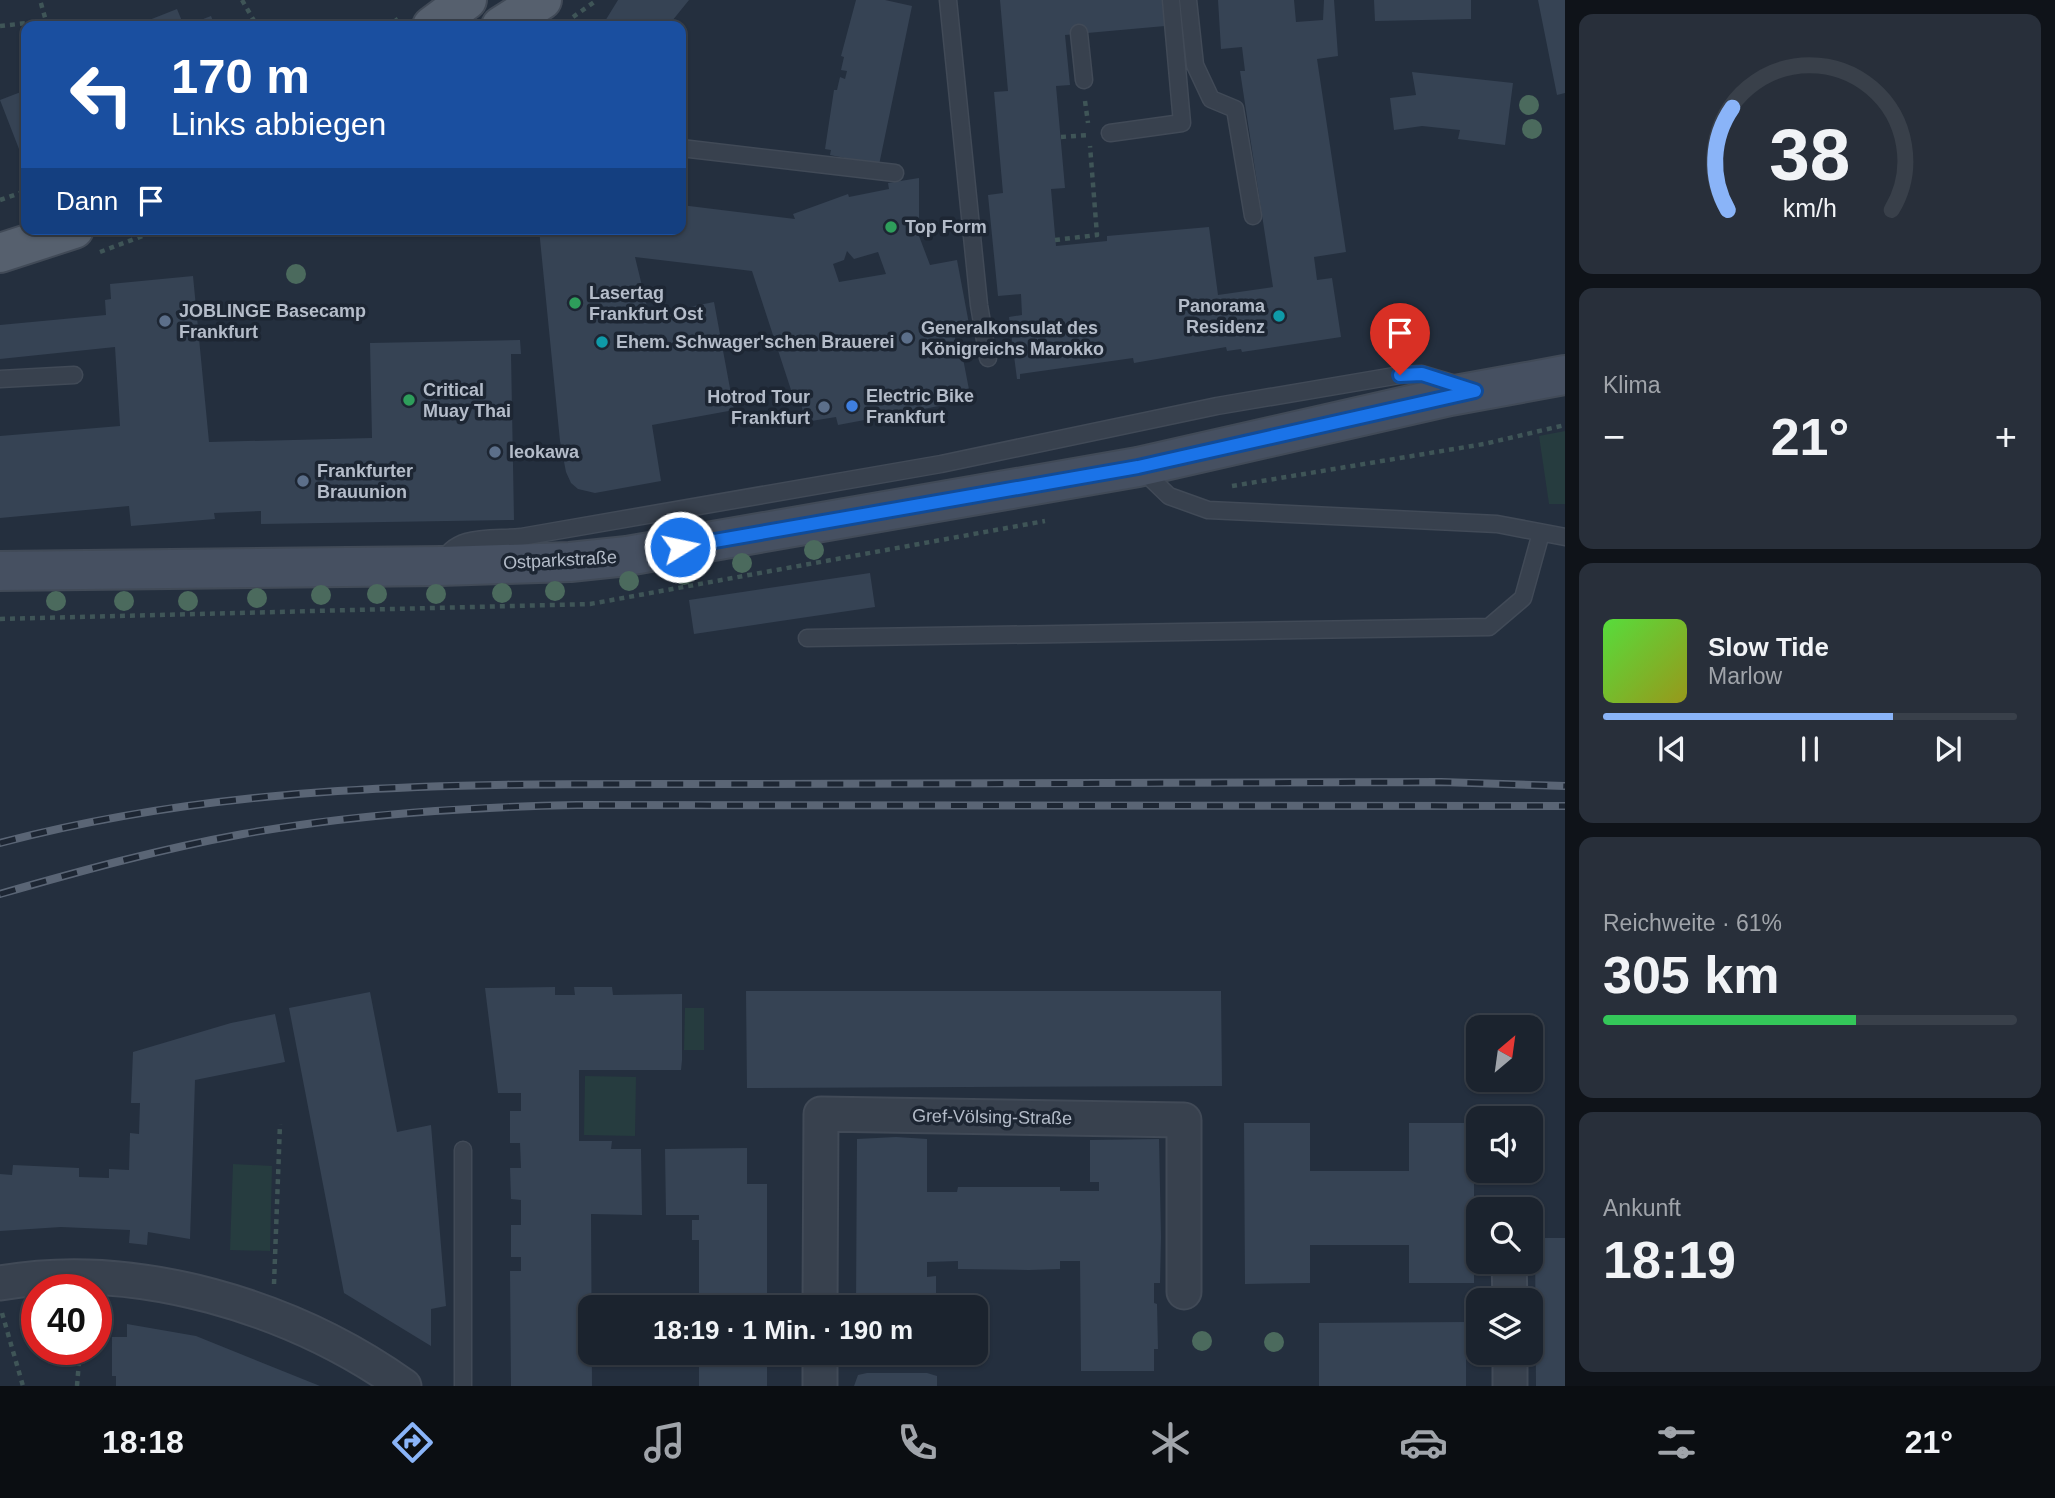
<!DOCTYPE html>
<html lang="de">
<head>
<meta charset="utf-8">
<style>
  :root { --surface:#1b232e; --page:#282f3a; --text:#f1f3f6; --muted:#a0a4aa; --line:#39404a; --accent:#8ab4f8 }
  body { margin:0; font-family:Arial,sans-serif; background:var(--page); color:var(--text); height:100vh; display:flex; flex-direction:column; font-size:26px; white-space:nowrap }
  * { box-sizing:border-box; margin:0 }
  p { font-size:23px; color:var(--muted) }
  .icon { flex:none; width:38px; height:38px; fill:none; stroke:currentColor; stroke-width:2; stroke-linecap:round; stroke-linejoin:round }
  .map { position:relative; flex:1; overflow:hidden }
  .details { display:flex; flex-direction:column; gap:14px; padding:14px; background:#0f1319; width:490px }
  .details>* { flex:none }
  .top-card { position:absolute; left:21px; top:21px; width:665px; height:214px; border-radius:14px; box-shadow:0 2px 5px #0004,0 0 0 2px var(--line); background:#1a4fa0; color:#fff; overflow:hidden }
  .needle { width:46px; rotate:29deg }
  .tools { position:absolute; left:1466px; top:1015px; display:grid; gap:14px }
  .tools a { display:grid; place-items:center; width:77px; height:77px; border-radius:14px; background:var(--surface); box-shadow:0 2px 5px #0004,0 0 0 2px var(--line); font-size:35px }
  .speed { position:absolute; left:21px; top:1274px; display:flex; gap:14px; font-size:35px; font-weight:700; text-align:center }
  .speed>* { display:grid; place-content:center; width:91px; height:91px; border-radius:50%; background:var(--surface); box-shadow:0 2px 5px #0004,0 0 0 2px var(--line); line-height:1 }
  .speed .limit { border:10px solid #d22; background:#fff; color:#111 }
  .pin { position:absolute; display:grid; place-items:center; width:60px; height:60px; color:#fff; margin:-72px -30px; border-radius:50% 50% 50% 0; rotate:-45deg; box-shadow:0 0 7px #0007 }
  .pin .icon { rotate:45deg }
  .me { position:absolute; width:77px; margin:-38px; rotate:80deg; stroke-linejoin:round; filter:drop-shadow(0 0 5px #0008) }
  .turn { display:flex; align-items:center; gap:24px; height:147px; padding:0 35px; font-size:32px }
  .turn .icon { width:91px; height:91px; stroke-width:2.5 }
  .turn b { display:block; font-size:49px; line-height:60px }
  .then { display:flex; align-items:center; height:66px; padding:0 35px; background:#0003; gap:14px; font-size:26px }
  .big { font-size:52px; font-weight:600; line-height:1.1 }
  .details .card { flex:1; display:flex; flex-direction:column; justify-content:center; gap:10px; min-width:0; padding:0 24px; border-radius:14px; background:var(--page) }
  .details .dial { align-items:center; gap:0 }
  .dial svg { height:182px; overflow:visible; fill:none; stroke:var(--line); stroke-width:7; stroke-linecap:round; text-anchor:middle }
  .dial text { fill:var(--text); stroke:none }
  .song { display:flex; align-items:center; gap:21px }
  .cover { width:84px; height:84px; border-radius:10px; background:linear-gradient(135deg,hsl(110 70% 55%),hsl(60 70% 35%)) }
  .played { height:7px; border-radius:4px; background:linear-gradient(90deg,var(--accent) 70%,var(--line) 70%) }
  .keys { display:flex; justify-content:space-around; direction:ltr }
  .heat { display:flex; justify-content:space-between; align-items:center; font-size:38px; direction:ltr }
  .charge { height:10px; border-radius:5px; background:linear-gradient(90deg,#34c759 61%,var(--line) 0) }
  .trip { position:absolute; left:578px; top:1295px; width:410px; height:70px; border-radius:14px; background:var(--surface); box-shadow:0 2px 5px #0004,0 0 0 2px var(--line); font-weight:600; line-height:70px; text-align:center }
  .dock { display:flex; height:112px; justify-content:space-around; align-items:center; background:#0b0e12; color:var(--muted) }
  .dock .icon { width:49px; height:49px }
  .dock .on { color:var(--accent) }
  .dock b { font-size:32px; color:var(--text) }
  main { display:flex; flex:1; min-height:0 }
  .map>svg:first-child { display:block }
</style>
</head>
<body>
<main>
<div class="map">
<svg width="1565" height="1386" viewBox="0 0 1565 1386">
  <rect width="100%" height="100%" fill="#242f3e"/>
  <!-- green -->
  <path fill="#263c3f" d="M 1565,431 L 1565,504 L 1549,504 L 1539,436 Z
    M 685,1008 L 704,1008 L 704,1050 L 684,1050 Z
    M 585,1076 L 636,1077 L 635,1136 L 584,1135 Z
    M 233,1164 L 272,1166 L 270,1251 L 230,1250 Z"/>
  <!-- building -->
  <path fill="#364354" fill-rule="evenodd" d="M 618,0 L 689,0 L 668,26 L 602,26 Z
    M 856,0 L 885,0 L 912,6 L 879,165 L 830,155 L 831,150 L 825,149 L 834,90 L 837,90 L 840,77 L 845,79 L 847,71 L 841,70 L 844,57 L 841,56 Z
    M 1000,0 L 1162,0 L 1165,26 L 1065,35 L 1070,85 L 1056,86 L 1065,188 L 1051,189 L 1056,246 L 1107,241 L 1107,236 L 1209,227 L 1218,295 L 1273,287 L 1240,71 L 1245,71 L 1242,47 L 1221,49 L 1218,0 L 1294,0 L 1296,22 L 1323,20 L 1324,0 L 1334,0 L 1338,56 L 1317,59 L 1346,252 L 1314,257 L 1317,280 L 1332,278 L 1341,337 L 1242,352 L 1241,349 L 1227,351 L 1226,347 L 1134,363 L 1133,358 L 1020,374 L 1020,379 L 1017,379 L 1009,317 L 1022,315 L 1021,294 L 998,296 L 988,195 L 1003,193 L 994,92 L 1008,91 Z
    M 1374,0 L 1471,0 L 1471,19 L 1375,21 Z
    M 1538,0 L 1565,0 L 1565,93 L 1557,95 Z
    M 177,9 L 184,26 L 134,26 Z
    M 211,16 L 215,26 L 185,26 Z
    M 1412,72 L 1513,83 L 1505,145 L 1458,139 L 1460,130 L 1422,126 L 1394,130 L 1390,98 L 1416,95 Z
    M 26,90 L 26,146 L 19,149 L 0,100 Z
    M 919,178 L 919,236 L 930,265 L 957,260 L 969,324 L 953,327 L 957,349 L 961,348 L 971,400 L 838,425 L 836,417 L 805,422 L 800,398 L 794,399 L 752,271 L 635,257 L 649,315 L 714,302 L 734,410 L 652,425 L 661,481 L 595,493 L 578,489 L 571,483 L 566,472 L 560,441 L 539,229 L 681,229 L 681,205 L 795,219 L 793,214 L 848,194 L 849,197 L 889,189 L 888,183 ZM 847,251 L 854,259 L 878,252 L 886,274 L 839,282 L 833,264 L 844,260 Z
    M 193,276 L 209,442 L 372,438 L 370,343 L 520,340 L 521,354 L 511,354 L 514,520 L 261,524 L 261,511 L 214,513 L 215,519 L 131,526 L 129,506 L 0,518 L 0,436 L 120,426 L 115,347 L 0,359 L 0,325 L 106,315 L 105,300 L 111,299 L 110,284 Z
    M 870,573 L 875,607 L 694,634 L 689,600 Z
    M 555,987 L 555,995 L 575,995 L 574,987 L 612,987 L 613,995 L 682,994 L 682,1060 L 681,1070 L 579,1070 L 579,1141 L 612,1141 L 611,1149 L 641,1149 L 642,1215 L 591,1214 L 592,1386 L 511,1386 L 510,1271 L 521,1271 L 521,1257 L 511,1257 L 511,1225 L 521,1225 L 521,1200 L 511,1199 L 510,1168 L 521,1168 L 520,1143 L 510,1143 L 510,1111 L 521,1111 L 521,1093 L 498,1093 L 485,988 Z
    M 746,991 L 1221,991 L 1222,1086 L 747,1088 Z
    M 370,992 L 397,1132 L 431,1125 L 446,1306 L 431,1309 L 431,1346 L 344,1293 L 289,1008 Z
    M 275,1014 L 285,1062 L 195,1080 L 190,1239 L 148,1232 L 147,1245 L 129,1243 L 130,1230 L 61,1227 L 0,1231 L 0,1174 L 12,1175 L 13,1165 L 79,1168 L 79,1177 L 109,1178 L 109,1169 L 129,1170 L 130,1133 L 139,1134 L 140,1103 L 131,1103 L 133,1052 L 231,1023 Z
    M 1244,1123 L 1310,1123 L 1310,1171 L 1409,1171 L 1409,1123 L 1474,1123 L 1474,1283 L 1409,1283 L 1409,1245 L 1310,1245 L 1310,1283 L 1245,1284 Z
    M 896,1137 L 927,1139 L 927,1192 L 957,1192 L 958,1187 L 1060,1187 L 1060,1191 L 1099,1191 L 1099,1182 L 1090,1182 L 1090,1140 L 1159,1139 L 1161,1237 L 1160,1283 L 1154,1283 L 1154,1303 L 1157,1304 L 1158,1349 L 1154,1349 L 1154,1371 L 1081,1371 L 1080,1261 L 1060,1261 L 1060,1269 L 1029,1270 L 958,1269 L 958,1261 L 927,1262 L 927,1277 L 936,1276 L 936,1307 L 856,1307 L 857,1139 Z
    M 747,1148 L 747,1184 L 767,1184 L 767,1307 L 691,1307 L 691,1303 L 699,1303 L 699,1240 L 692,1240 L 692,1220 L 699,1220 L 699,1215 L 666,1215 L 665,1149 Z
    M 1535,1238 L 1565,1238 L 1565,1386 L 1536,1386 Z
    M 1466,1322 L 1466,1386 L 1319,1386 L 1319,1323 Z
    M 127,1324 L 196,1336 L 320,1386 L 116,1386 L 116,1376 L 112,1376 L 112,1337 L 127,1337 Z
    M 699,1353 L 767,1353 L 767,1386 L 699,1386 Z
    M 867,1373 L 927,1373 L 937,1376 L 937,1386 L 854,1386 L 858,1375 Z"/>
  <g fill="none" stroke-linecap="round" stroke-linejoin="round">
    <!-- lane casing -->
    <g stroke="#414a57" stroke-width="19">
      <path id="lane" d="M 948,0 L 979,305 L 988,358
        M 1188,0 L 1195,65 L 1211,99 L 1235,109 L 1253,216
        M 1079,33 L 1084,80
        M 1110,133 L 1182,123 L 1171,0
        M 681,148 L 895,173
        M 0,379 L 74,375
        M 1140,468 L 1169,496 L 1208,510 L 1497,524 L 1565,537
        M 442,563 C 456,533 491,540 521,537 L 941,464 L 1217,406 L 1400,375 L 1422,374 L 1459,385
        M 807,638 L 1489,627 L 1523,598 L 1541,533
        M 463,1150 L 463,1386"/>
    </g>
    <!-- street casing -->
    <g stroke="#414a57" stroke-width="37">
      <path id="street" d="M 1509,1262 L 1510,1300
        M 0,1283 C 136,1259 293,1307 404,1386
        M 820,1307 L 821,1114 L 1184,1120 L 1184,1292
        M 1510,1353 L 1510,1386
        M 820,1386 L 820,1353"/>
    </g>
    <!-- secondary casing -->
    <g stroke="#414a57" stroke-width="42">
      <path id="secondary" d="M 0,571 L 441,566 L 570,562 L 627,556 L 1138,467 L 1450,396 L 1565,375"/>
    </g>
    <!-- primary casing -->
    <g stroke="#414a57" stroke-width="42">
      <path id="primary" d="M 432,26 L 467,0
        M 501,26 L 542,0
        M 0,253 L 74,229"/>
    </g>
    <!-- path -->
    <path stroke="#3f5557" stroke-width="4.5" stroke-dasharray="5 5" stroke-linecap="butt" d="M 242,0 L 257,26
      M 573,17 L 597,0
      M 0,26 L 46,21 L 40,0
      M 387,26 L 398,19
      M 1085,101 L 1088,123
      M 1061,137 L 1088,135
      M 0,200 L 26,191
      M 1055,240 L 1097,235 L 1090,146
      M 100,252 L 161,229
      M 1232,486 L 1484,444 L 1565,425
      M 0,619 L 590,604 L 1045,521
      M 274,1284 L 280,1124
      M 2,1313 L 23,1386
      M 77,1386 L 80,1349"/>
    <!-- lane -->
    <use href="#lane" stroke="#38414e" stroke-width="16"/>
    <!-- street -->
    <use href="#street" stroke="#38414e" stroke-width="33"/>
    <!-- secondary -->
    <use href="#secondary" stroke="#465061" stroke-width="38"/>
    <!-- primary -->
    <use href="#primary" stroke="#56606e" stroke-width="38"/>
    <!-- rail casing -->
    <g stroke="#5a6575" stroke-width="8">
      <path id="rail" d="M 0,843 C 243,779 480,784 729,784 C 966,784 1203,783 1441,782 L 1565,786
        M 0,894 C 80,871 160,849 243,834 C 353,814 465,807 577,805 L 1565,806"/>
    </g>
    <!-- rail -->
    <use href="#rail" stroke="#1d2633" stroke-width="5" stroke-dasharray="16" stroke-linecap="butt"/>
  </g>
  <!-- trees -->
  <g fill="#4b6a5d">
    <circle cx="1529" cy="105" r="10"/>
    <circle cx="1532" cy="129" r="10"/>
    <circle cx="296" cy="274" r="10"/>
    <circle cx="814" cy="550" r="10"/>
    <circle cx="742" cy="563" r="10"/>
    <circle cx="684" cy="575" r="10"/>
    <circle cx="629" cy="581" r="10"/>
    <circle cx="555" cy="591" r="10"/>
    <circle cx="502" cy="593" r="10"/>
    <circle cx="377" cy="594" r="10"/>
    <circle cx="436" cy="594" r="10"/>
    <circle cx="321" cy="595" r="10"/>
    <circle cx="257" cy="598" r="10"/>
    <circle cx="56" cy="601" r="10"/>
    <circle cx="124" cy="601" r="10"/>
    <circle cx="188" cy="601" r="10"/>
    <circle cx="1202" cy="1341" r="10"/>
    <circle cx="1274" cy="1342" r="10"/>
  </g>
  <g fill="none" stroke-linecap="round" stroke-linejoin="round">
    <!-- route casing -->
    <g stroke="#114b97" stroke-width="18">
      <path id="route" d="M 680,547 L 1138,467 L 1475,391 L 1422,374 L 1400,375"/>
    </g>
    <!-- route -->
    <use href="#route" stroke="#1a73e8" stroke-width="12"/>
  </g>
  <!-- markers -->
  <g fill="#2e9e5b" stroke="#1d2633" stroke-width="2.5">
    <circle cx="891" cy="227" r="7"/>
    <circle cx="575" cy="303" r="7"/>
    <circle cx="409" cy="400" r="7"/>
  </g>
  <g fill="#0f9aa8" stroke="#1d2633" stroke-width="2.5">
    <circle cx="1279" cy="316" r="7"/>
    <circle cx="602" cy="342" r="7"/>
  </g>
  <g fill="#5c6f8a" stroke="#1d2633" stroke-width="2.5">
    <circle cx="165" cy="321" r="7"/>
    <circle cx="907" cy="338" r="7"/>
    <circle cx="824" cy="407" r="7"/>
    <circle cx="495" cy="452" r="7"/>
    <circle cx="303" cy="481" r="7"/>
  </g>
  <circle fill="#3f7fe0" stroke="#1d2633" stroke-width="2.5" cx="852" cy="406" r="7"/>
  <g text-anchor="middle" stroke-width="7" stroke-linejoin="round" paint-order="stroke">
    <!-- poi labels -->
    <g font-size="18" font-weight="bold" fill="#b4bcc9" stroke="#1d2633" text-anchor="start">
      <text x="905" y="233">Top Form</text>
      <text x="589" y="299">Lasertag<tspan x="589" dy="21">Frankfurt Ost</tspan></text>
      <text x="1265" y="312" text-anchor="end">Panorama<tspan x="1265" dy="21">Residenz</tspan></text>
      <text x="179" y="317">JOBLINGE Basecamp<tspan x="179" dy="21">Frankfurt</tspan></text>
      <text x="921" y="334">Generalkonsulat des<tspan x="921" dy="21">Königreichs Marokko</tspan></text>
      <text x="616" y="348">Ehem. Schwager'schen Brauerei</text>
      <text x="423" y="396">Critical<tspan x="423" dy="21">Muay Thai</tspan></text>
      <text x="866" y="402">Electric Bike<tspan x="866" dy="21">Frankfurt</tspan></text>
      <text x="810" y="403" text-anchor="end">Hotrod Tour<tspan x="810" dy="21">Frankfurt</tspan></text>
      <text x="509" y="458">leokawa</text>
      <text x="317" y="477">Frankfurter<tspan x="317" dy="21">Brauunion</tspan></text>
    </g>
    <!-- street labels -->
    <g font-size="18" fill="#b4bcc9" stroke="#1d2633">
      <text transform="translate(560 560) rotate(-3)" y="6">Ostparkstraße</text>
      <text transform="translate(992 1117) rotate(1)" y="6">Gref-Völsing-Straße</text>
    </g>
  </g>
</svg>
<div class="tools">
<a><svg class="needle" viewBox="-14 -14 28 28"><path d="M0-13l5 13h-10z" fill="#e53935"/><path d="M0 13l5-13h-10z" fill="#a0a4aa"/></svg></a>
<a><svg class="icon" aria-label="sound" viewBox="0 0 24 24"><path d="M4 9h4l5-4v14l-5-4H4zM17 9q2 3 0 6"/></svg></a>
<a><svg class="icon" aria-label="search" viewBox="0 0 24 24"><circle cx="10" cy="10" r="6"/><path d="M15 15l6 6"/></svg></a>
<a><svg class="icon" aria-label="layers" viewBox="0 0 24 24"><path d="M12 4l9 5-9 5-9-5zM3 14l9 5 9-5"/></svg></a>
</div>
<div class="speed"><div class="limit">40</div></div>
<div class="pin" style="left:1400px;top:375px;background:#d93025"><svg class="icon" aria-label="arrive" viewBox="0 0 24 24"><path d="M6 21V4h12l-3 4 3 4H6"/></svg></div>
<svg class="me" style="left:680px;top:547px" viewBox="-20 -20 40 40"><circle r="17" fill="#1a73e8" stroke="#fff" stroke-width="3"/><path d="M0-11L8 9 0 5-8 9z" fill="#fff"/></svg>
<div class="trip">18:19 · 1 Min. · 190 m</div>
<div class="top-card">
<div class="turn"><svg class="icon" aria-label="left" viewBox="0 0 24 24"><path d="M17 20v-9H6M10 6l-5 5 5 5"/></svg><div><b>170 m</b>Links abbiegen</div></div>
<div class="then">Dann<svg class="icon" aria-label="arrive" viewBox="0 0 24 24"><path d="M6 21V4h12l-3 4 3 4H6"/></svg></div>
</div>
</div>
<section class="details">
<div class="card dial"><svg viewBox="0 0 100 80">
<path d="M14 69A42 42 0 1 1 86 69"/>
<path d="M14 69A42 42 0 0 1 16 24" stroke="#8ab4f8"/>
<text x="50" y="56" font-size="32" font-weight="700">38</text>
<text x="50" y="72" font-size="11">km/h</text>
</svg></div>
<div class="card"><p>Klima</p>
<div class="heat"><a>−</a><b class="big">21°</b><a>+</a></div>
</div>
<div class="card">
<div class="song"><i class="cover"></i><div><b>Slow Tide</b><p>Marlow</p></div></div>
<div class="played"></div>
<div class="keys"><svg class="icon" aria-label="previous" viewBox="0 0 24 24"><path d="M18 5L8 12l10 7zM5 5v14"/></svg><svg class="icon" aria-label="pause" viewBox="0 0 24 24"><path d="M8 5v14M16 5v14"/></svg><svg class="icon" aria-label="next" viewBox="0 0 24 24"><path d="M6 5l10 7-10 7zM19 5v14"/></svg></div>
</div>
<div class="card"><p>Reichweite · 61%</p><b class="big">305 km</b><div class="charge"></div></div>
<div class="card"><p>Ankunft</p><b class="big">18:19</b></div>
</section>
</main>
<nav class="dock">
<b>18:18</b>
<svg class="icon on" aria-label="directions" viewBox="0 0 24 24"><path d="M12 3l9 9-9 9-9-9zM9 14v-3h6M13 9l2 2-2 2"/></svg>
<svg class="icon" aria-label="music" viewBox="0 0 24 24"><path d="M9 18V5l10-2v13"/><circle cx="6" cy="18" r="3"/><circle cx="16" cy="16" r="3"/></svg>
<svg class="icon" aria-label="phone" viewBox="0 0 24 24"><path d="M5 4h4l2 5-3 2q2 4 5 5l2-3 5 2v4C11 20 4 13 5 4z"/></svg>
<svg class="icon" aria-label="climate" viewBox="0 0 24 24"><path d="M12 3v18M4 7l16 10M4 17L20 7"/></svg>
<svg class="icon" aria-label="car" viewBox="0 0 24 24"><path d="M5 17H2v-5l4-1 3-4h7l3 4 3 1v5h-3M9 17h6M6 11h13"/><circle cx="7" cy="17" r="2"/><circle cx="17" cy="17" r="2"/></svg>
<svg class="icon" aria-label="filters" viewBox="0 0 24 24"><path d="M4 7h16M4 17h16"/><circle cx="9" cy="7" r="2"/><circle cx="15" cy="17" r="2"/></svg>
<b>21°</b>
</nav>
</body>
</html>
